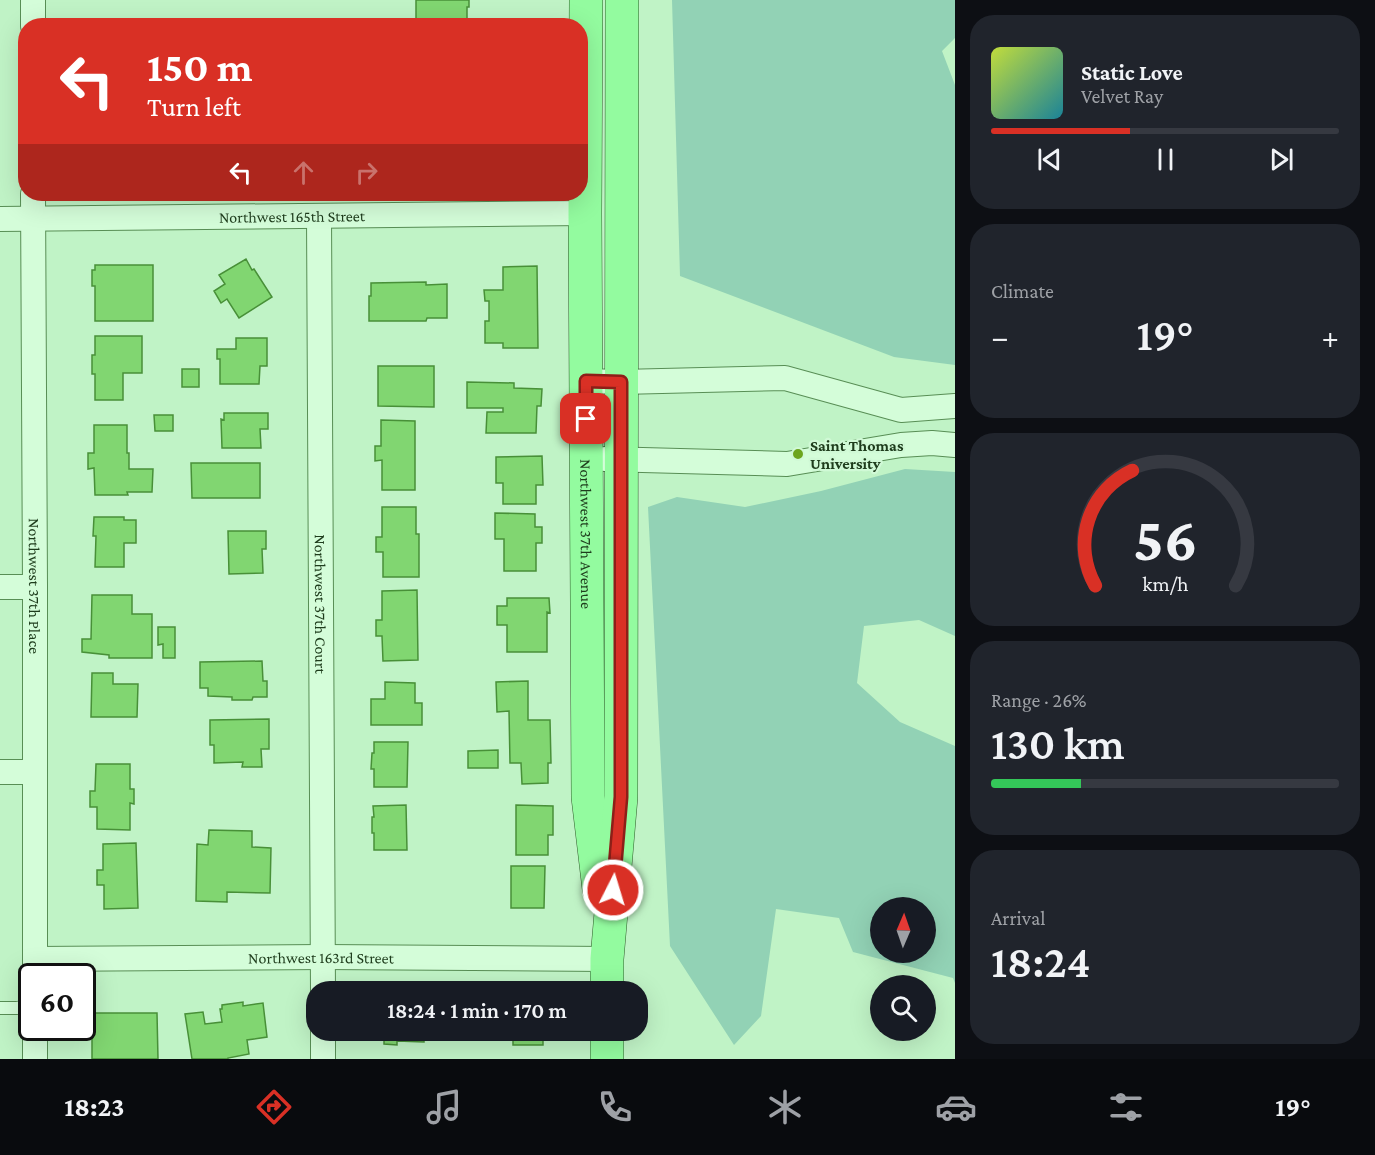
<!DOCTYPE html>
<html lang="en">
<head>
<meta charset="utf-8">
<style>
  :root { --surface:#171b24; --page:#20242c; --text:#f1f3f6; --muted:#9ea1a6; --line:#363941; --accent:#d93025 }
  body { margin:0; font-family:"Crimson Pro",serif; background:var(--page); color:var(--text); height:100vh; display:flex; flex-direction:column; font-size:22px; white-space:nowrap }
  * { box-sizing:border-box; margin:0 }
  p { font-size:20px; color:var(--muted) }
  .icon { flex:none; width:33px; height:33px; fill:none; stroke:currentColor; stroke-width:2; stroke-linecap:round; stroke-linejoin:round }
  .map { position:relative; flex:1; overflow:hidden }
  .drawer { display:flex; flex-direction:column; gap:15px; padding:15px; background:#0d0f14; width:420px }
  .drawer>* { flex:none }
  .guide { position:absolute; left:18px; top:18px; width:570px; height:183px; border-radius:24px; box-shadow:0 6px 24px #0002; background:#d93025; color:#fff; overflow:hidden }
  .needle { width:39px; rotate:2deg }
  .buttons { position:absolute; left:870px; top:897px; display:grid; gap:12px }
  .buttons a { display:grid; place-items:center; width:66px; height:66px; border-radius:50%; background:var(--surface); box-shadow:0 6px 24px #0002; font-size:30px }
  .speed { position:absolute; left:18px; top:963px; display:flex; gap:12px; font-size:30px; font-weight:700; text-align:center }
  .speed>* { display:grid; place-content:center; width:78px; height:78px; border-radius:50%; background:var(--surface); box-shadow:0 6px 24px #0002; line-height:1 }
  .speed .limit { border:3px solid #111; border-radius:9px; background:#fff; color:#111 }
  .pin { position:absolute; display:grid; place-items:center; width:51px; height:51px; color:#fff; margin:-26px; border-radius:12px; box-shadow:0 3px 9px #0006 }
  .me { position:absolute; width:66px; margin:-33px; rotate:5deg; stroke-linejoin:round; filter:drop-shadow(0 0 4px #0008) }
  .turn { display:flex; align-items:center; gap:21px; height:126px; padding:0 30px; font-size:27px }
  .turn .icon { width:78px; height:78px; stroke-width:2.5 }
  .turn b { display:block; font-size:42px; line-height:51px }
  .lanes { display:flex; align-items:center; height:57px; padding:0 30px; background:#0003; justify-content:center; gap:30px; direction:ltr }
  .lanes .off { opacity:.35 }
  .big { font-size:45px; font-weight:600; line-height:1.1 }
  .drawer .card { flex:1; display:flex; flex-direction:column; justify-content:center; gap:9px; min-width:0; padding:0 21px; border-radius:24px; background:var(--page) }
  .drawer .dial { align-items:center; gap:0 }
  .dial svg { height:156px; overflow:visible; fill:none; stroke:var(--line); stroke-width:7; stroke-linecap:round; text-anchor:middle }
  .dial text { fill:var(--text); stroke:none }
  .song { display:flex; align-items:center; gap:18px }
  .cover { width:72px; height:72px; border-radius:9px; background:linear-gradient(135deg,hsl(70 70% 55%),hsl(190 70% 35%)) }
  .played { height:6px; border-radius:3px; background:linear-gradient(90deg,var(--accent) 40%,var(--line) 40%) }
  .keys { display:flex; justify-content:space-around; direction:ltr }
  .heat { display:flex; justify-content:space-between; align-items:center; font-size:33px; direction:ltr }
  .charge { height:9px; border-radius:4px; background:linear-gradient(90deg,#34c759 26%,var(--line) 0) }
  .trip { position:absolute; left:306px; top:981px; width:342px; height:60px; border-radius:24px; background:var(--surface); box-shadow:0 6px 24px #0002; font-weight:600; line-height:60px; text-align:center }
  .tab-bar { display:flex; height:96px; justify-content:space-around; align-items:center; background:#090b0e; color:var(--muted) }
  .tab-bar .icon { width:42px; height:42px }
  .tab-bar .current { color:var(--accent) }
  .tab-bar b { font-size:27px; color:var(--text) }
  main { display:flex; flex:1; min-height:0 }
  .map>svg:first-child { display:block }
</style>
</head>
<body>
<main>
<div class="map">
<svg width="955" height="1059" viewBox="0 0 955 1059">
  <rect width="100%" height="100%" fill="#c0f3c6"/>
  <!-- green -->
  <path fill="#92d2b5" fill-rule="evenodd" d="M 672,0 L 955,0 L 955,38 L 942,51 L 955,85 L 955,365 L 894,357 L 680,276 Z
    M 905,469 L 955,472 L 955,636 L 919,620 L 864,626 L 857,683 L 900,722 L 955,746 L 955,983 L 953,978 L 853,952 L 839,918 L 776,909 L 761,1016 L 734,1045 L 670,946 L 648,507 L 677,497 L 745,507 L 821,491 ZM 880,908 L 926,908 L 926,952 L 880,952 Z"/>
  <!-- building -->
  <path fill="#81d671" stroke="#489038" stroke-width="1.5" d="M 416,0 L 469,0 L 469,7 L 467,7 L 467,20 L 416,20 Z
    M 246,259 L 252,270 L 254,269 L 272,297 L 239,318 L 227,299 L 221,303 L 214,291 L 225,284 L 219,275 Z
    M 95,265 L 153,265 L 153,321 L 95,321 L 95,286 L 92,286 L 92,270 L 95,270 Z
    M 537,266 L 538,348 L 503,348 L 503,343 L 485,343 L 485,321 L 489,321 L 489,301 L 485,301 L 484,290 L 503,290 L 503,267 Z
    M 426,282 L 426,285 L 447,284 L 447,318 L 427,318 L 426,321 L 369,321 L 369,296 L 371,296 L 371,283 Z
    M 95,336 L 142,336 L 142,373 L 123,373 L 123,400 L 95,400 L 95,374 L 92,374 L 92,355 L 95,355 Z
    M 236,338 L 267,338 L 267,366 L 260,366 L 259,384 L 220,384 L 220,359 L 217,359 L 217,349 L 236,349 Z
    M 378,366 L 434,366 L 434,407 L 378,406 Z
    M 182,369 L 199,369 L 199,387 L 182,387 Z
    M 467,382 L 514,383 L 514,388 L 542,389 L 541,406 L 537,406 L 536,433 L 486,433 L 487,412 L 503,412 L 503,408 L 467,408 Z
    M 224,413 L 268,413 L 268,429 L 260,429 L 261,448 L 222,448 L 221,419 L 224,420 Z
    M 154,415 L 173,415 L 173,431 L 155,431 Z
    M 381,420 L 415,421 L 415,490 L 382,490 L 382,460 L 375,461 L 375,446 L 381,446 Z
    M 94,425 L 127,425 L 127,453 L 129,453 L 129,469 L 153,469 L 152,492 L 127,492 L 128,495 L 95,495 L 94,468 L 88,469 L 88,453 L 94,453 Z
    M 542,456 L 543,485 L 536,485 L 536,504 L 503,504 L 503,483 L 496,483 L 496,457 Z
    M 191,463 L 260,463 L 260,498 L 192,498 Z
    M 382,507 L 416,507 L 416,534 L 419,534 L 419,577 L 383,577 L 383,552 L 376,552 L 376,537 L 382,537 Z
    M 495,513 L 535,514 L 535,527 L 542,527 L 542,543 L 536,543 L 536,571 L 504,571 L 504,539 L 495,539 Z
    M 94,517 L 124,517 L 124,520 L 136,520 L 136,543 L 124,543 L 124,567 L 95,567 L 96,536 L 93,536 Z
    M 228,531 L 266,531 L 266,549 L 262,549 L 263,573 L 229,574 Z
    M 417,590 L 418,660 L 383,661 L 382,636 L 376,636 L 376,620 L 382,620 L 382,591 Z
    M 92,595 L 132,595 L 132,614 L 152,614 L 152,658 L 109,658 L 109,655 L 82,652 L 82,639 L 91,639 Z
    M 507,598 L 549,598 L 550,613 L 547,612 L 547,652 L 507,652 L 507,625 L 497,625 L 497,606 L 507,606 Z
    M 158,627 L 175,627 L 175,658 L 163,658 L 163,644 L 158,645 Z
    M 262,661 L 263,681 L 267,681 L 267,697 L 253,697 L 252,700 L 232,700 L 232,697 L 208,696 L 208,688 L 200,688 L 200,662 Z
    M 92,673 L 113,673 L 113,684 L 138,684 L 137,717 L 91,717 Z
    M 528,681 L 528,720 L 550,720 L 551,763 L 548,763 L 548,783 L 522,784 L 521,763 L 510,763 L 509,711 L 497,712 L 496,682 Z
    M 385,682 L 415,683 L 415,703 L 422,703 L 422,725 L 371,725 L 371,699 L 385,699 Z
    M 269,719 L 269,749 L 261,749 L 262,767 L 242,767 L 243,762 L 214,763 L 214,745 L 210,745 L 210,720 Z
    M 374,742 L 408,742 L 407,787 L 374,787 L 374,769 L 371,769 L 372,753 L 374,753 Z
    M 498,750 L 498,768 L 468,768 L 468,751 Z
    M 96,764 L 130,764 L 130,789 L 134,789 L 134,804 L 130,803 L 130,830 L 97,829 L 97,807 L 90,807 L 90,791 L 95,791 Z
    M 406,805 L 407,850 L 374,850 L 374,833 L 372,833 L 372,817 L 374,817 L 373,806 Z
    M 516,805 L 553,806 L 553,835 L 548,835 L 548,855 L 516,855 Z
    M 209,830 L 252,831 L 252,847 L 271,848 L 270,893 L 227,892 L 227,902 L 196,901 L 197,844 L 208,845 Z
    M 136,843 L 138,908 L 104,909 L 104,885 L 97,885 L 97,870 L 103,870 L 103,844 Z
    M 511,866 L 545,866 L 544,908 L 511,908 Z
    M 94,992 L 94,1013 L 157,1013 L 158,1059 L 92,1059 L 92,1013 L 82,1014 L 82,993 Z
    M 243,1002 L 243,1006 L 263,1003 L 267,1037 L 247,1040 L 249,1054 L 228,1058 L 228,1059 L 192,1059 L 185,1014 L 203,1012 L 205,1024 L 222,1022 L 220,1009 L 222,1009 L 222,1005 Z
    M 384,1030 L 424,1030 L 424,1042 L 397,1041 L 397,1045 L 384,1044 Z
    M 513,1030 L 543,1030 L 543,1045 L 513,1045 Z"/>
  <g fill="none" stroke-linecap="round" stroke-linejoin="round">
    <!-- service casing -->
    <g stroke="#588e55" stroke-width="14">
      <path id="service" d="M 0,1008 L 17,1008 L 32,1005"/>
    </g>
    <!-- minor casing -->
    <g stroke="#588e55" stroke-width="26">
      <g id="minor">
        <path d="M 33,26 L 33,0"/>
        <path id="s1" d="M 33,194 L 35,587 L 35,976"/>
        <path id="s2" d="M 319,216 L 323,992"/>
        <path id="s3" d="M 0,219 L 585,213"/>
        <path d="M 586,381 L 621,382 L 785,378 L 901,410 L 955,406"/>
        <path d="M 605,459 L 787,464 L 901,445 L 932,443 L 955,445"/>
        <path d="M 0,587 L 35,587"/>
        <path d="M 0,772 L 35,772"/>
        <path id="s4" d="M 35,959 L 323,957 L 607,959"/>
        <path d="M 35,1028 L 35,1059"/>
        <path d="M 323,1059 L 323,1030"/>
      </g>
    </g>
    <!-- primary casing -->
    <g stroke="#2f5b2a" stroke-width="34">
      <g id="primary">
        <path id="s5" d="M 586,0 L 585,213 L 588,797 L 599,889"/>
        <path d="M 607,992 L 607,959 L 621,797 L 622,0"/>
        <path d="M 607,1059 L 607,1030"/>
      </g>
    </g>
    <!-- service -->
    <use href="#service" stroke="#d4fdd9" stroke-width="12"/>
    <!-- minor -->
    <use href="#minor" stroke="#d4fdd9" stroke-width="24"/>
    <!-- primary -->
    <use href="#primary" stroke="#93fb9f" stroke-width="33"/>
  </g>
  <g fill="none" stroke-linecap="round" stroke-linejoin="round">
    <!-- route casing -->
    <g stroke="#8d1f18" stroke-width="15">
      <path id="route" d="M 586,419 L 586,381 L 621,382 L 621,797 L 613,890"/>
    </g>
    <!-- route -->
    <use href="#route" stroke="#d93025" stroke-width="10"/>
  </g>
  <!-- markers -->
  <circle fill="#6ca51e" stroke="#d0f9d6" stroke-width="2" cx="798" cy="454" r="6"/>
  <g text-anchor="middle" stroke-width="4.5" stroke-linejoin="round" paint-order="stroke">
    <!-- street labels -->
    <g font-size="16" fill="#1e3c1c" stroke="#d0f9d6">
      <text dy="6" stroke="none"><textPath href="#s3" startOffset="292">Northwest 165th Street</textPath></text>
      <text dy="6" stroke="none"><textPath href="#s5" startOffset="534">Northwest 37th Avenue</textPath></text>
      <text dy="6" stroke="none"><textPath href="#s1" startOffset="392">Northwest 37th Place</textPath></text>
      <text dy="6" stroke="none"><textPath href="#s2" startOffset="388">Northwest 37th Court</textPath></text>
      <text dy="6" stroke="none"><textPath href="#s4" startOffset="286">Northwest 163rd Street</textPath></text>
    </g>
    <!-- poi labels -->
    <g font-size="16" font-weight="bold" fill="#1e3c1c" stroke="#d0f9d6" text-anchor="start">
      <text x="810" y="451">Saint Thomas<tspan x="810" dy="18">University</tspan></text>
    </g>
  </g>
</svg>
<div class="buttons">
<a><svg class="needle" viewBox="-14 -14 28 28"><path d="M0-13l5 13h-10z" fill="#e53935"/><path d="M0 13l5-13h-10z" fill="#9ea1a6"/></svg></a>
<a><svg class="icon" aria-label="search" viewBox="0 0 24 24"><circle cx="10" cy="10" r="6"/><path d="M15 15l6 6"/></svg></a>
</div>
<div class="speed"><div class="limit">60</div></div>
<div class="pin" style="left:586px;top:419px;background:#d93025"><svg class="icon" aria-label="arrive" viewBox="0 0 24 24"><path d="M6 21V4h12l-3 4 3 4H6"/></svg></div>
<svg class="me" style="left:613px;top:890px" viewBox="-20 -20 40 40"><circle r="17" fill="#d93025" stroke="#fff" stroke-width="3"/><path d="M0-11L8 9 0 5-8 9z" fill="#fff"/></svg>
<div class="trip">18:24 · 1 min · 170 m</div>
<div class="guide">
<div class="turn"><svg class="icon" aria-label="left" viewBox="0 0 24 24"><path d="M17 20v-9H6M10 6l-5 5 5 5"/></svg><div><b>150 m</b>Turn left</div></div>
<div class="lanes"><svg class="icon" aria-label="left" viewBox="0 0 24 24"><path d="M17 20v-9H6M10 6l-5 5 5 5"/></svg><svg class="icon off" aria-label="ahead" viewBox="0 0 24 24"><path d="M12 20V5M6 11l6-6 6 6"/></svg><svg class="icon off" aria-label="right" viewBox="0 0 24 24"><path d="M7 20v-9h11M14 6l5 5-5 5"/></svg></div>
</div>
</div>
<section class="drawer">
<div class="card">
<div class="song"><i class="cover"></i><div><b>Static Love</b><p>Velvet Ray</p></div></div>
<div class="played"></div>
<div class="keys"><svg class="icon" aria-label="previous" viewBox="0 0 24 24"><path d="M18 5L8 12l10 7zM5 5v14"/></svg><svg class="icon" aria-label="pause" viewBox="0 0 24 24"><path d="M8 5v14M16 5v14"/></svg><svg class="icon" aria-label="next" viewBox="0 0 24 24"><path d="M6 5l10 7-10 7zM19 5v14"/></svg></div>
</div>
<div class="card"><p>Climate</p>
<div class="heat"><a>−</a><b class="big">19°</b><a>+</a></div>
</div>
<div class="card dial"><svg viewBox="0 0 100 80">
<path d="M14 69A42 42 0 1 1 86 69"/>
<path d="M14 69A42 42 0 0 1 33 10" stroke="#d93025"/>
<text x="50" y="56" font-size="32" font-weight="700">56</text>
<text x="50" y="72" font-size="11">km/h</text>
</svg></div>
<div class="card"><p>Range · 26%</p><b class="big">130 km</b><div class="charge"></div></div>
<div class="card"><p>Arrival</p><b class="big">18:24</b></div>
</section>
</main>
<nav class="tab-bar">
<b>18:23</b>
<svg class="icon current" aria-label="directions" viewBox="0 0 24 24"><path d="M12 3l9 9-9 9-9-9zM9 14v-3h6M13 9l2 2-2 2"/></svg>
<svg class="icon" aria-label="music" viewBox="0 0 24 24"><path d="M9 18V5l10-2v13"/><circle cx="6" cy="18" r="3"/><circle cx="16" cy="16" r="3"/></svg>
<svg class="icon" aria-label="phone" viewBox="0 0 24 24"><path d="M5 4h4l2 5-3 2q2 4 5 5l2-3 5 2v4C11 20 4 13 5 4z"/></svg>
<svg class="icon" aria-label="climate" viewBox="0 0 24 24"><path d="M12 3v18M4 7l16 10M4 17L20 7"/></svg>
<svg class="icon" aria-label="car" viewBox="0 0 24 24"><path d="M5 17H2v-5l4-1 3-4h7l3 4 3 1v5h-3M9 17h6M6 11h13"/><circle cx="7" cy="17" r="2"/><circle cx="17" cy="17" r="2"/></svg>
<svg class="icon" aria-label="filters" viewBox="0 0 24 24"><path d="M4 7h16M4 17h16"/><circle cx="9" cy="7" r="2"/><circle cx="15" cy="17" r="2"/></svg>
<b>19°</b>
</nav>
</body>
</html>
